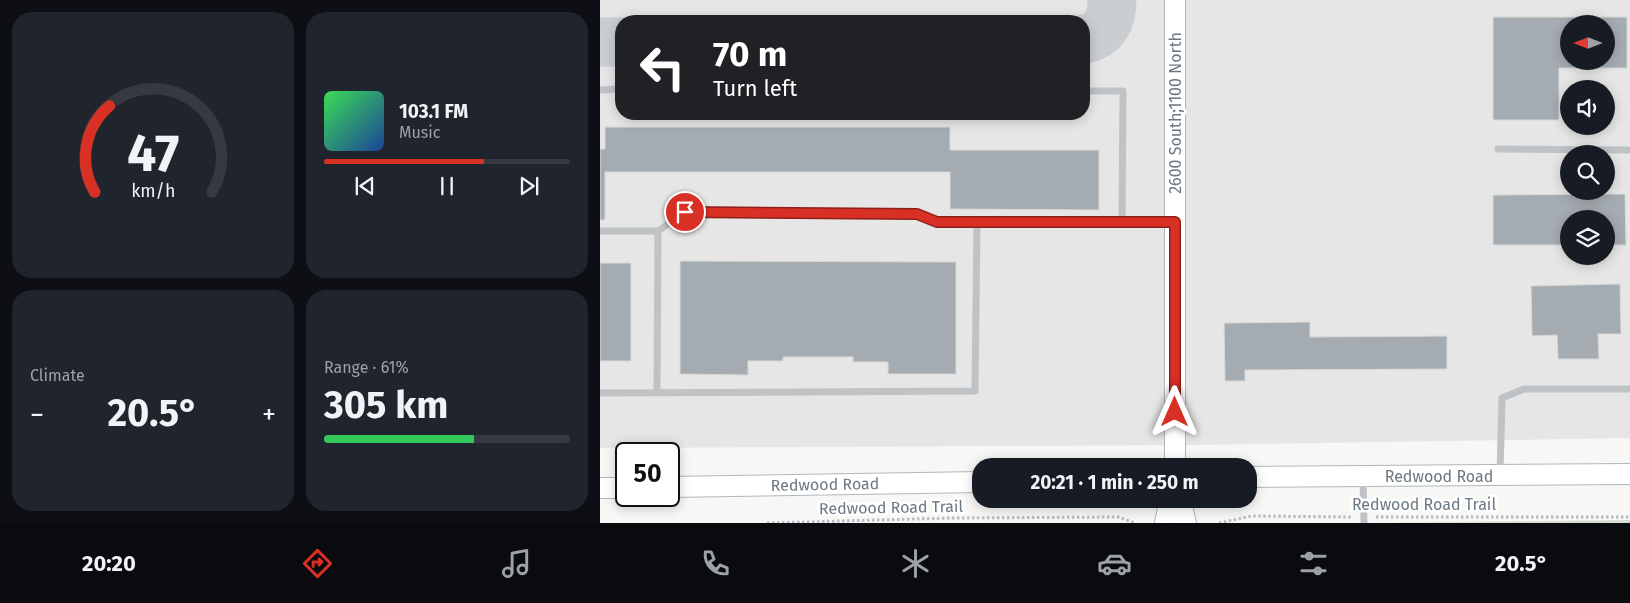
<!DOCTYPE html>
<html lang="en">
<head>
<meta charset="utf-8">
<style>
  :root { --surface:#171b24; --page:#20242c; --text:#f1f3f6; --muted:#9ea1a6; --line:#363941; --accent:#d93025 }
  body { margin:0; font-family:"Fira Sans",sans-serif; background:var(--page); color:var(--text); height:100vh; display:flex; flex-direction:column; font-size:19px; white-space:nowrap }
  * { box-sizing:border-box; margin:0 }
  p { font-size:16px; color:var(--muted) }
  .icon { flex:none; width:28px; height:28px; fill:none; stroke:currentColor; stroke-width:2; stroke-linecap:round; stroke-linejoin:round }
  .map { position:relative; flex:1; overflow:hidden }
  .side { display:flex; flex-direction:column; gap:12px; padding:12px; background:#0d0f14; width:600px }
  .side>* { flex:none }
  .top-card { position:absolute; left:15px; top:15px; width:475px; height:105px; border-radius:20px; box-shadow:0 2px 12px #0003; background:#202124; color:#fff; overflow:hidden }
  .needle { width:32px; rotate:270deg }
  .tools { position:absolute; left:960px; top:15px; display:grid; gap:10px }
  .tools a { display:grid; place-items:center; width:55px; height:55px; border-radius:50%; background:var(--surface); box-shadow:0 2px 12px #0003; font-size:25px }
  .speed { position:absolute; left:15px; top:442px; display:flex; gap:10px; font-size:25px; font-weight:700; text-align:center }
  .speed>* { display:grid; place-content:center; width:65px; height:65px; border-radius:50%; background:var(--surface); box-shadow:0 2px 12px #0003; line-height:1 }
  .speed .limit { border:2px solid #111; border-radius:8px; background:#fff; color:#111 }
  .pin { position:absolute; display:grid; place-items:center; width:42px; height:42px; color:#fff; margin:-21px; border:2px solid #fff; border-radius:50%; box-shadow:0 1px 5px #0007 }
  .me { position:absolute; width:55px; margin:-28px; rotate:0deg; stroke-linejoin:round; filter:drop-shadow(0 0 4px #0008) }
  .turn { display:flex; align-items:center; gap:18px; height:105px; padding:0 15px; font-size:22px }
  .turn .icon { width:65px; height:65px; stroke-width:2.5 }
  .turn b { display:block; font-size:35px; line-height:42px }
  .big { font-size:38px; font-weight:700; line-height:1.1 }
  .side .widget { flex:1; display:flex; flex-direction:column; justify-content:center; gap:8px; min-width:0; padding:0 18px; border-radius:20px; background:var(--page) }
  .side .dial { align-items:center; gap:0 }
  .dial svg { height:130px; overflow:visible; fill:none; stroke:var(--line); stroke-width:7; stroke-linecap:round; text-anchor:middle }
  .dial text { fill:var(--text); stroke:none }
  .song { display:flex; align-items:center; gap:15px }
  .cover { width:60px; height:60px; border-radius:8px; background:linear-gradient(135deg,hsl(130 70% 55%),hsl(220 70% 35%)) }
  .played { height:5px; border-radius:2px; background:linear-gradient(90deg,var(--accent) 65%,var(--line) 65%) }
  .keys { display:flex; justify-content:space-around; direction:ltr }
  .heat { display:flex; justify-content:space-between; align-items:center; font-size:28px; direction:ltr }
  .charge { height:8px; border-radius:4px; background:linear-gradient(90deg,#34c759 61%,var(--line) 0) }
  .side .tiles { flex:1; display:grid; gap:12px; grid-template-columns:repeat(2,1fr) }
  .trip { position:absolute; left:372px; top:458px; width:285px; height:50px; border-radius:20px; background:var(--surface); box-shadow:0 2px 12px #0003; font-weight:700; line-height:50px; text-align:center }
  .tab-bar { display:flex; height:80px; justify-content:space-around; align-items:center; background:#090b0e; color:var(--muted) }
  .tab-bar .icon { width:35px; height:35px }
  .tab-bar .on { color:var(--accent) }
  .tab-bar b { font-size:22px; color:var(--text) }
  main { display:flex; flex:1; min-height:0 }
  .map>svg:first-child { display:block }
</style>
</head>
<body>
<main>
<section class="side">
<div class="tiles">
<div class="widget dial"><svg viewBox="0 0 100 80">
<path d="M14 69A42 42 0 1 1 86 69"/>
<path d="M14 69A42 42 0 0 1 23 16" stroke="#d93025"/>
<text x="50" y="56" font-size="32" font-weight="700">47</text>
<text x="50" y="72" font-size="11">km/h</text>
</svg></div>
<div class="widget">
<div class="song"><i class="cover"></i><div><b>103.1 FM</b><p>Music</p></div></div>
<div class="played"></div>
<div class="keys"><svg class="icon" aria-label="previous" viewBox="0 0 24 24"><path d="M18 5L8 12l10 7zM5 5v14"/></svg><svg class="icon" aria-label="pause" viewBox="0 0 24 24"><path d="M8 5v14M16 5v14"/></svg><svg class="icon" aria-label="next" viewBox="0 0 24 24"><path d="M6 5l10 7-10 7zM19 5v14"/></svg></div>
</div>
<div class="widget"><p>Climate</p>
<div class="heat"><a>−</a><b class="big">20.5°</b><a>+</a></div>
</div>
<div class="widget"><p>Range · 61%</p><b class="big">305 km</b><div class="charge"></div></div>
</div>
</section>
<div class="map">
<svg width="1030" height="523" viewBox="0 0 1030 523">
  <rect width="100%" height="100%" fill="#f7f7f5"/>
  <!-- built -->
  <path fill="#e5e6e5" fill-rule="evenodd" d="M 0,0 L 1030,0 L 1030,438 L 591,445 L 0,448 ZM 21,21 L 484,21 L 484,114 L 21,114 ZM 969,24 L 1006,24 L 1006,61 L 969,61 ZM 969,89 L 1006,89 L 1006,126 L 969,126 ZM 969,154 L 1006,154 L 1006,191 L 969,191 ZM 969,219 L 1006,219 L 1006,256 L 969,256 Z"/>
  <!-- green -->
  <path fill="#d7dcd5" d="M 1030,520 L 1030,523 L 774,523 Z"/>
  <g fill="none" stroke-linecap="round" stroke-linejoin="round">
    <!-- taxiway -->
    <path stroke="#cbced0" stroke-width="49" d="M 484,39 C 505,35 512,20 512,0
      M 0,42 L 21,42"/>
  </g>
  <!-- building -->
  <path fill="#a5acb1" stroke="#d9d9d7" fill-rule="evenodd" d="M 893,17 L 1027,17 L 1027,68 L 959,68 L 959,120 L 893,120 ZM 969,24 L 1006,24 L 1006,61 L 969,61 Z
    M 5,127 L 350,127 L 350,150 L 499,150 L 499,210 L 350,209 L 350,172 L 5,172 L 5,220 L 0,220 L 0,149 L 5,149 Z
    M 1025,194 L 1026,245 L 1006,245 L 1006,219 L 969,219 L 969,245 L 893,245 L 893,195 Z
    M 80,261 L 356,262 L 356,374 L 288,374 L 288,362 L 253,362 L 253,357 L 183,357 L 183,361 L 148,361 L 148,375 L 80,374 Z
    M 0,263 L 31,263 L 31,361 L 0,361 Z
    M 1020,284 L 1021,334 L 998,334 L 999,359 L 958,359 L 957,335 L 932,336 L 931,286 Z
    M 710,322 L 710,337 L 847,336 L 847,369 L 645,370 L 645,381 L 625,381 L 624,323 Z"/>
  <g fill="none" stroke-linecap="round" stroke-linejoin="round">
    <!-- secondary casing -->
    <g stroke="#b2b7ba" stroke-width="22">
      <path id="secondary" d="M 575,0 L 575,466
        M 649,477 L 1030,474
        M 69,487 L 381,482
        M 0,488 L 26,488
        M 580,499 L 586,523
        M 565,523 L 570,499"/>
    </g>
    <!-- path -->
    <path stroke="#b9bcbe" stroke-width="3" stroke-dasharray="2.5 2.5" stroke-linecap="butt" d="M 776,517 L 1030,517
      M 167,523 L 351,518 L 518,517 L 535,523
      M 619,523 L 652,516 L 752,517"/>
    <!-- lane -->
    <path stroke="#bfc3c6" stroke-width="7" d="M 0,90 L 21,89
      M 484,91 L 523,91 L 522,221
      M 898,149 L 1030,150
      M 0,231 L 58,231 L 85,212 L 317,214 L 337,222 L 377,222
      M 57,392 L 58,231
      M 0,393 L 375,391 L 377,222 L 572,222
      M 900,473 L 902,398 L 924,389 L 1030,389
      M 763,478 L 764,523"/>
    <!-- secondary -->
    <use href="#secondary" stroke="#fff" stroke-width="20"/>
  </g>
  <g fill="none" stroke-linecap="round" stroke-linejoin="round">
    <!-- route casing -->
    <g stroke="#8d1f18" stroke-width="12">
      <path id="route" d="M 85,212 L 317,214 L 337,222 L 575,222 L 575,412"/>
    </g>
    <!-- route -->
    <use href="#route" stroke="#d93025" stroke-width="9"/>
  </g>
  <g text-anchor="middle" stroke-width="5" stroke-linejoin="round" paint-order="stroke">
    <!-- street labels -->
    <g font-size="16" fill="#6a7882" stroke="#fff">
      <text transform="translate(575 113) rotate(-90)" y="6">2600 South;1100 North</text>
      <text x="839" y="482">Redwood Road</text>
      <text transform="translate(225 484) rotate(-1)" y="6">Redwood Road</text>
      <text x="824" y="510">Redwood Road Trail</text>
      <text transform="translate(291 507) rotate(-1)" y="6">Redwood Road Trail</text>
    </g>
  </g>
</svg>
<div class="tools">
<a><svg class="needle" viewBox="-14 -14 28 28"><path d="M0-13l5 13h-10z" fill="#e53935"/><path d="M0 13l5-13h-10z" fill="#9ea1a6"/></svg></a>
<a><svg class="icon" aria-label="sound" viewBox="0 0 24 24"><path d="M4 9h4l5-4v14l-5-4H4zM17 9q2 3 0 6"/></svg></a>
<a><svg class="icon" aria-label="search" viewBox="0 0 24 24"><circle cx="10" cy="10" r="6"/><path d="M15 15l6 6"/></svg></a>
<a><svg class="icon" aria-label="layers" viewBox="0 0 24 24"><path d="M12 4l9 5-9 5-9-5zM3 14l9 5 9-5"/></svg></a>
</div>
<div class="speed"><div class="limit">50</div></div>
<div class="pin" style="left:85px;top:212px;background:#d93025"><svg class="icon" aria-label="arrive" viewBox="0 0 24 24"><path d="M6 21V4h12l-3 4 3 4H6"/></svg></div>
<svg class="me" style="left:575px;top:412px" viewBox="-20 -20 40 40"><path d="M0-17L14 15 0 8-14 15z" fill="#d93025" stroke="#fff" stroke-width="4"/></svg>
<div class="trip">20:21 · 1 min · 250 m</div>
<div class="top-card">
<div class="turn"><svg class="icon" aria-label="left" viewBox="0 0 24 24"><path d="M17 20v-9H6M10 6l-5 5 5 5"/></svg><div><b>70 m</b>Turn left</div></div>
</div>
</div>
</main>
<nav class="tab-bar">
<b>20:20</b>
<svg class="icon on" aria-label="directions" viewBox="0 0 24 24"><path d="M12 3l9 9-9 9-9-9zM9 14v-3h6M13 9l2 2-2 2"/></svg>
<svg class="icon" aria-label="music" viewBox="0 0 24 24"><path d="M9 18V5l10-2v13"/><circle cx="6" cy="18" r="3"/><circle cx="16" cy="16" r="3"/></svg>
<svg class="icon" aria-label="phone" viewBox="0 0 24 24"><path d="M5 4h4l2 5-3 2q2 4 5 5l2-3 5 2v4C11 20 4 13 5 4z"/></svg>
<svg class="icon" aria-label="climate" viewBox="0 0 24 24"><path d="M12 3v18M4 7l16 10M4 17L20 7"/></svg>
<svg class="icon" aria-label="car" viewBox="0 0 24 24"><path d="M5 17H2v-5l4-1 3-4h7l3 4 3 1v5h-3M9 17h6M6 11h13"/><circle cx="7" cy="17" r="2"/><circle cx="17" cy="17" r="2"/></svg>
<svg class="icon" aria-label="filters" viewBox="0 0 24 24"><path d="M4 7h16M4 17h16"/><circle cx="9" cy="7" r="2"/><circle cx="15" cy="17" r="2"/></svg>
<b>20.5°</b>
</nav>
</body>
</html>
